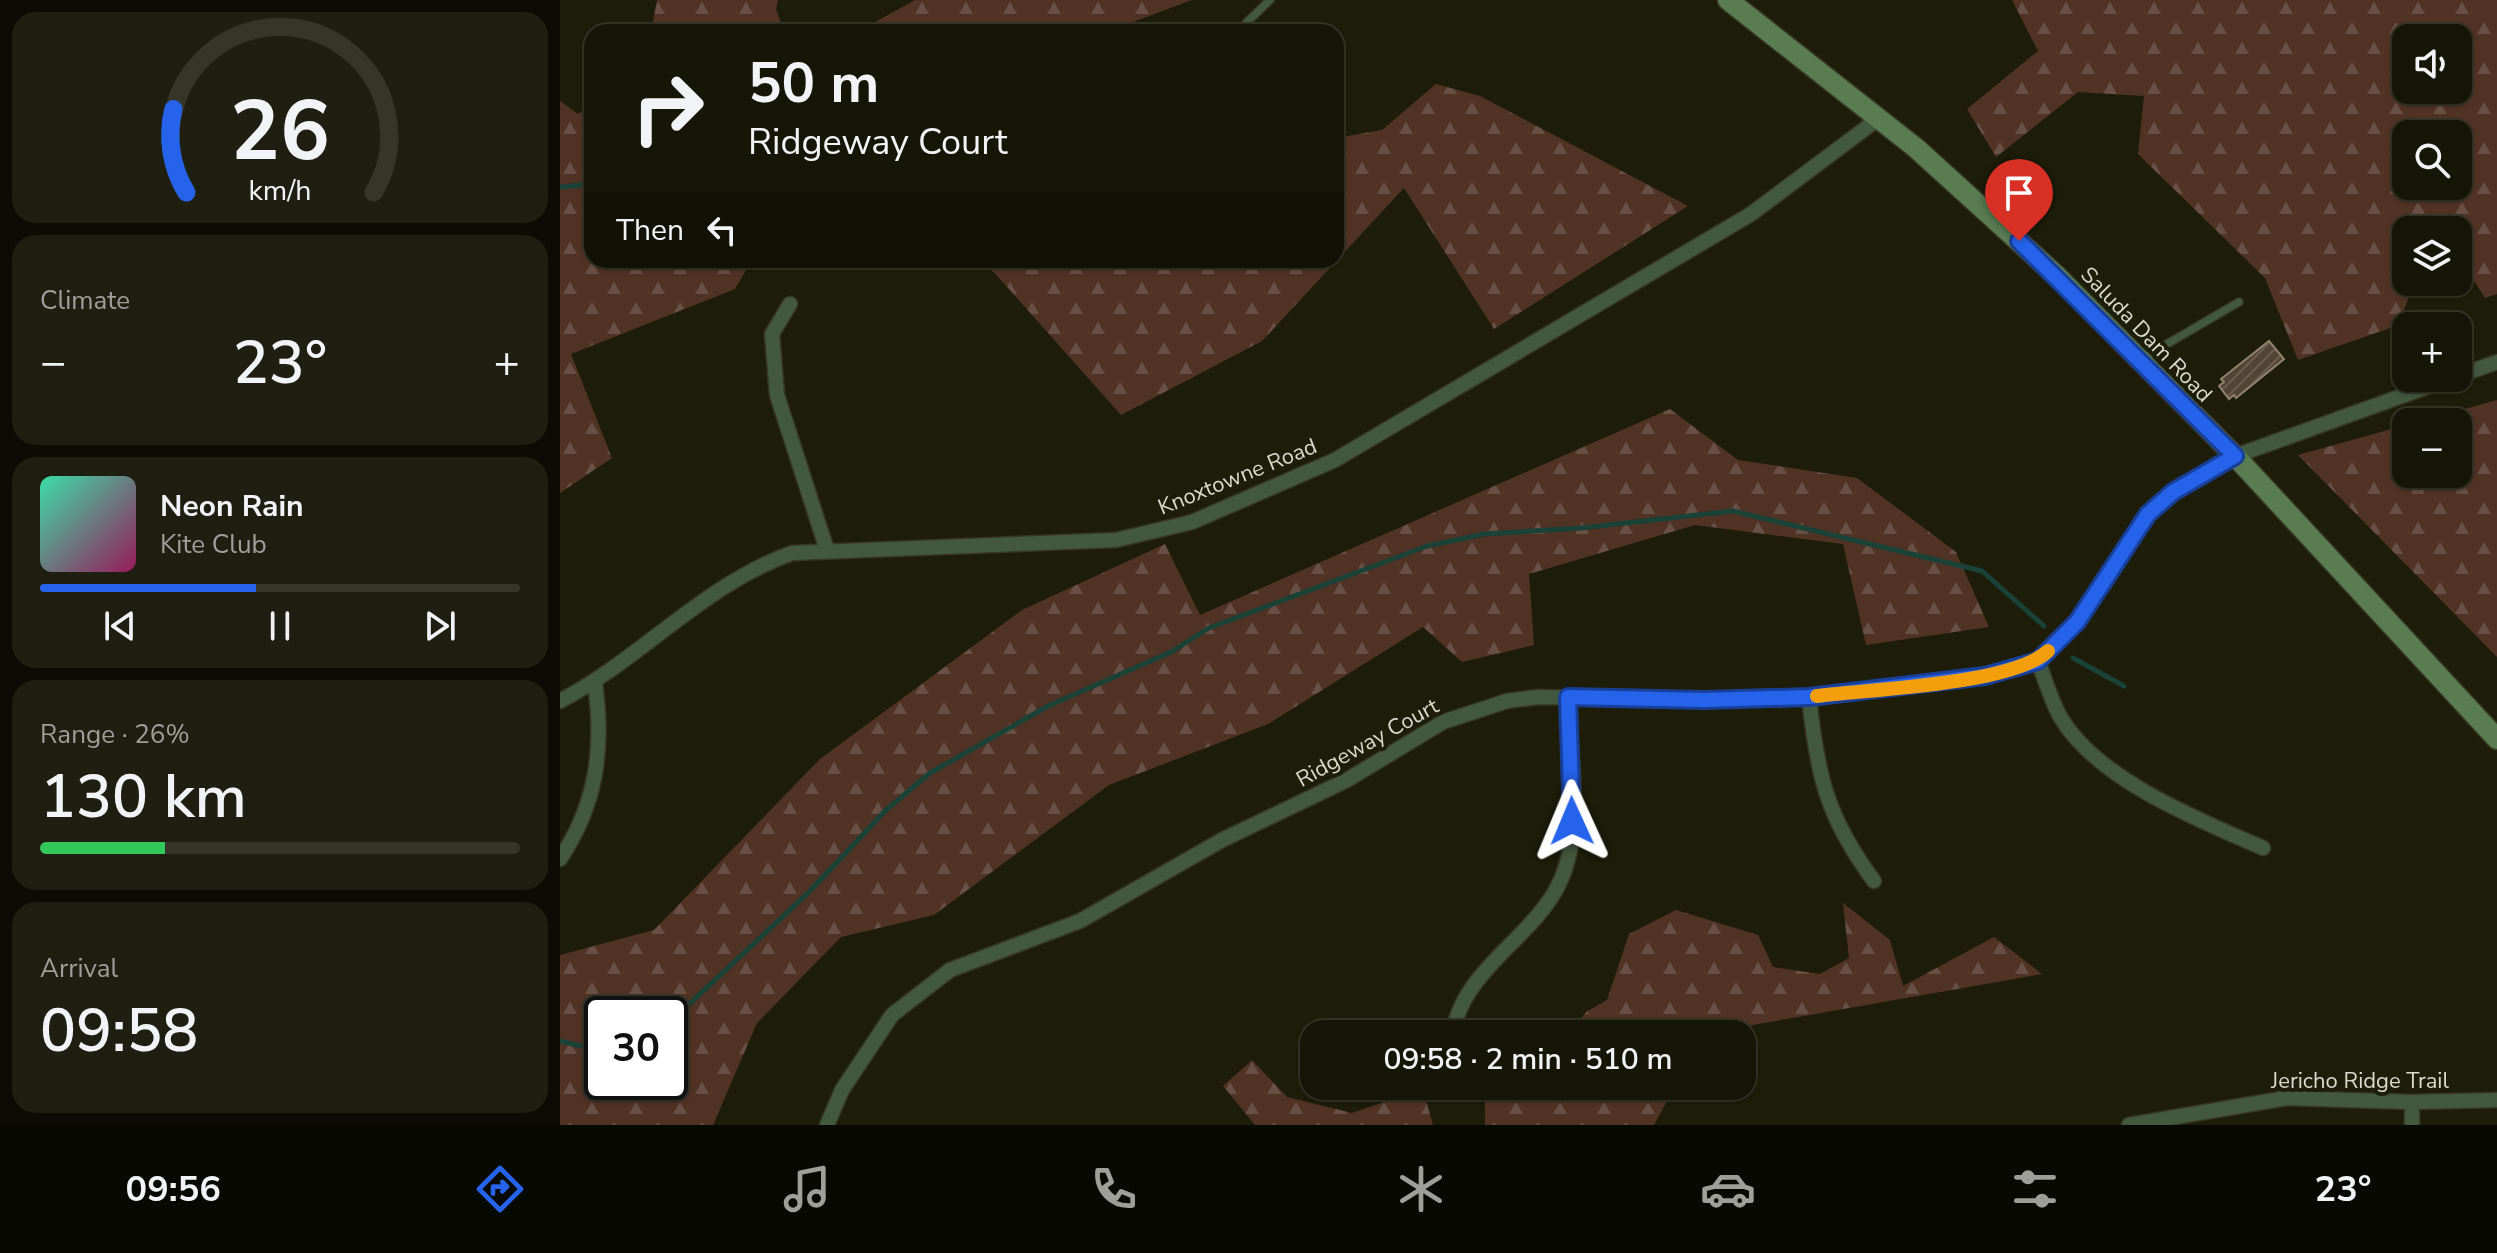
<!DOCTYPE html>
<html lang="en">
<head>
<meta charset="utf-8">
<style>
  :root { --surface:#161607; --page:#1f1f11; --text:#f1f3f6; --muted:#9e9f9b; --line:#353528; --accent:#2563eb }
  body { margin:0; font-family:"Nunito Sans",sans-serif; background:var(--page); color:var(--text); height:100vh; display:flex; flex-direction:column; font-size:30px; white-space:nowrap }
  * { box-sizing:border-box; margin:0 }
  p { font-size:26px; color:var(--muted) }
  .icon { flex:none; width:44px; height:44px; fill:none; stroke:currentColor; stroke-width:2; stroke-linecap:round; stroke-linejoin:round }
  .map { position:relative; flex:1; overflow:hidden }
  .sheet { display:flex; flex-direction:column; gap:12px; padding:12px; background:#0c0c04; width:560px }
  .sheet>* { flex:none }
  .banner { position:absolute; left:24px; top:24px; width:760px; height:244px; border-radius:24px; box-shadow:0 2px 6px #0004,0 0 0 2px var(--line); background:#161607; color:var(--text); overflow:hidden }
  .controls { position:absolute; left:1832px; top:24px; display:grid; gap:16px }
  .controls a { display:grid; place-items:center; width:80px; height:80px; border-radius:16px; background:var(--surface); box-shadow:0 2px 6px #0004,0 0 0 2px var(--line); font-size:40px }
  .speed { position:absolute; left:24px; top:996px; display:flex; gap:16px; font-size:40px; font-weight:700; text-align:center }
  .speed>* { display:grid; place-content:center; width:104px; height:104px; border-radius:50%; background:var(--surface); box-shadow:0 2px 6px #0004,0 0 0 2px var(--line); line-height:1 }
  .speed .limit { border:4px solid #111; border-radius:12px; background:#fff; color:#111 }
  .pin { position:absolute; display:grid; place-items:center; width:68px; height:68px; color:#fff; margin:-82px -34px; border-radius:50% 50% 50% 0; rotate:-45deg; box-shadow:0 0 8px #0007 }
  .pin .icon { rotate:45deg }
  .me { position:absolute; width:88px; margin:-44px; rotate:359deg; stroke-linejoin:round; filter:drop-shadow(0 0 6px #0008) }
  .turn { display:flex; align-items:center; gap:28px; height:168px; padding:0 32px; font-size:36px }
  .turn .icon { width:104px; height:104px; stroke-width:2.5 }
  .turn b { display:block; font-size:56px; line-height:68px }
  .then { display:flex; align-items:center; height:76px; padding:0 32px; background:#0003; gap:16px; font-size:30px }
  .big { font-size:60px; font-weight:600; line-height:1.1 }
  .sheet .tile { flex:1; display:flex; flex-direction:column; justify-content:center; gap:12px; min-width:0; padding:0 28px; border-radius:24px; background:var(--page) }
  .sheet .dial { align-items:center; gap:0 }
  .dial svg { height:208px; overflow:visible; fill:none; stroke:var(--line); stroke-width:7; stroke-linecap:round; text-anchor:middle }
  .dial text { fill:var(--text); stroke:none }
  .song { display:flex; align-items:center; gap:24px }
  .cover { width:96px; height:96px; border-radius:12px; background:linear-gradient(135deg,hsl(160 70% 55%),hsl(330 70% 35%)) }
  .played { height:8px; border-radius:4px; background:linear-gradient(90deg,var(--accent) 45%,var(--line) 45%) }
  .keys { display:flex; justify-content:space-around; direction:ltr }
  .heat { display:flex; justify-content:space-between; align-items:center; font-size:44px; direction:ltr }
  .charge { height:12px; border-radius:6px; background:linear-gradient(90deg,#34c759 26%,var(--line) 0) }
  .trip { position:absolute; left:740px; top:1020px; width:456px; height:80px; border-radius:24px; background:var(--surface); box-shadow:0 2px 6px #0004,0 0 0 2px var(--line); font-weight:600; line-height:80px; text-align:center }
  .tabs { display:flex; height:128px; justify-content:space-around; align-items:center; background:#090903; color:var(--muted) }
  .tabs .icon { width:56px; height:56px }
  .tabs .current { color:var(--accent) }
  .tabs b { font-size:36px; color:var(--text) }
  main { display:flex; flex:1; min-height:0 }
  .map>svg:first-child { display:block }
</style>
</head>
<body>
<main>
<section class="sheet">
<div class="tile dial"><svg viewBox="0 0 100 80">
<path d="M14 69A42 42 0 1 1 86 69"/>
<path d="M14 69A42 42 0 0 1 9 37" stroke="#2563eb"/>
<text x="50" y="56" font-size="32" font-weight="700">26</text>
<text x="50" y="72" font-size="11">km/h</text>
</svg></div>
<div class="tile"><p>Climate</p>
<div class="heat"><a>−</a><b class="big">23°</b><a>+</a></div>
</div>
<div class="tile">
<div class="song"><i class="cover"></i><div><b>Neon Rain</b><p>Kite Club</p></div></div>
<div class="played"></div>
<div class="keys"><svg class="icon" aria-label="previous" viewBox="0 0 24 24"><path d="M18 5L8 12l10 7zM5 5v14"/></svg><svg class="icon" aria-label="pause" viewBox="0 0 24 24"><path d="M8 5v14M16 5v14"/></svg><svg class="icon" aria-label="next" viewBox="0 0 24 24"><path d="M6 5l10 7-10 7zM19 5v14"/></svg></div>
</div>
<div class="tile"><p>Range · 26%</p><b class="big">130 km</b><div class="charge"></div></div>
<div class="tile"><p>Arrival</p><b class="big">09:58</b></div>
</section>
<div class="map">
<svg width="1937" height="1125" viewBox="0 0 1937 1125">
  <defs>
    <pattern id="forest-firs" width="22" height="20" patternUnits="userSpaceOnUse" patternTransform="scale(2)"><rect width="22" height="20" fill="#513326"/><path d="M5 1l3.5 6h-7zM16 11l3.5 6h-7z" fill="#695044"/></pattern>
    <pattern id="building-hatch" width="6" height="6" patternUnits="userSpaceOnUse" patternTransform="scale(2)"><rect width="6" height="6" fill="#524533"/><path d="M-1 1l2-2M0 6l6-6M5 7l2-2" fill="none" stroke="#6a5f4f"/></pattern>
  </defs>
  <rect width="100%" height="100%" fill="#1d1d09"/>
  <!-- forest -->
  <path fill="url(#forest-firs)" fill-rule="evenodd" d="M 97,0 L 218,0 L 216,9 L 224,32 L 91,32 Z
    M 355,0 L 632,0 L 546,32 L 297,32 Z
    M 1452,0 L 1937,0 L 1937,294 L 1925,298 L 1906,268 L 1898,271 L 1898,230 L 1846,230 L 1846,282 L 1874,282 L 1850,293 L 1839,325 L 1738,360 L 1705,278 L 1578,154 L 1584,96 L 1518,92 L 1436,157 L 1407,109 L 1478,51 ZM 1846,38 L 1898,38 L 1898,90 L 1846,90 ZM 1846,134 L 1898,134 L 1898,186 L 1846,186 Z
    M 876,84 L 920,96 L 1128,206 L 934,329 L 844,188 L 702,341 L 561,415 L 423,260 L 776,260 L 776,138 L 822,130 Z
    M 0,101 L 18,114 L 32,105 L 32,260 L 192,260 L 175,289 L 11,354 L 52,458 L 0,493 Z
    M 1937,400 L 1937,657 L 1738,455 L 1846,425 L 1846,474 L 1898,474 L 1898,422 L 1858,422 Z
    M 1110,409 L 1178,460 L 1297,478 L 1396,552 L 1429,627 L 1306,645 L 1283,544 L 1135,525 L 969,574 L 974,645 L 902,662 L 863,627 L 708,724 L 549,785 L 374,915 L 281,937 L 197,1023 L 153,1125 L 0,1125 L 0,955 L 94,930 L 260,759 L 462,610 L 605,544 L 640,615 ZM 110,1014 L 110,1082 L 42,1082 L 42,1014 Z
    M 1283,903 L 1330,940 L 1343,986 L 1434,937 L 1482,974 L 1142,1034 L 1010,1034 L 1026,1012 L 1047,1000 L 1069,934 L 1116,910 L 1198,935 L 1213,967 L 1260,974 L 1289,958 Z
    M 692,1060 L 727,1097 L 792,1113 L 863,1089 L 873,1125 L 695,1125 L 663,1086 Z
    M 925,1086 L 1115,1086 L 1094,1125 L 925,1125 Z"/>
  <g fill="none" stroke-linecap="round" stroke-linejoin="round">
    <!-- stream -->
    <path stroke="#1a4237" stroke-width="5" d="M 0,187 L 32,184
      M 1513,658 L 1564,686
      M 110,1022 L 249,892 L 325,811 L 370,773 L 488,706 L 611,652 L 649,628 L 867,546 L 924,534 L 1021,528 L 1173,511 L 1422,571 L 1484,626
      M 0,1041 L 42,1051"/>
  </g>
  <!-- building -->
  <path fill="url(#building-hatch)" stroke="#90826e" stroke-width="2" d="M 1709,341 L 1724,359 L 1676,398 L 1674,395 L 1669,399 L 1659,386 L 1664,382 L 1661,379 Z"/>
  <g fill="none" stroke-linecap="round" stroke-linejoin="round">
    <!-- lane casing -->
    <g stroke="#373724" stroke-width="10">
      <path id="lane" d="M 686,23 L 710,0
        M 1583,358 L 1679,302"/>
    </g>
    <!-- street casing -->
    <g stroke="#373724" stroke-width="17">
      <path id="street" d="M 230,304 L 212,334 L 217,395 L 267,550
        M 1898,376 L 1937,362
        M 1478,661 C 1485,679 1491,701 1501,718 C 1538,780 1639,820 1703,848
        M 1249,697 C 1257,775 1267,818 1314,881
        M 0,701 C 82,658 143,585 232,553 L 556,540 L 632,522 L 775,460 L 1191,214 L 1318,119
        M 0,859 C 37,804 44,748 35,683
        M 893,1034 C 901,972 971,939 998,886 C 1026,831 1009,756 1008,697
        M 1852,1102 L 1852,1125
        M 267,1125 L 282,1090 L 332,1015 L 390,970 L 520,921 L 662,840 L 787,780 L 883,722 L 947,701 L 978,697 L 1144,700 L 1249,697 L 1425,676 L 1478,661 L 1517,622 L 1588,514 L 1613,492 L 1675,456 L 1892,378
        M 1569,1125 L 1727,1098 L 1852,1102 L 1937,1100"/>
    </g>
    <!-- secondary casing -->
    <g stroke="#373724" stroke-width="23">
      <path id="secondary" d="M 1168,0 L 1356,148 L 1498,277 L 1675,456 L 1937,739"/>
    </g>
    <!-- lane -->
    <use href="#lane" stroke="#43593f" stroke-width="7"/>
    <!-- street -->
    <use href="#street" stroke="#43593f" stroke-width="14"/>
    <!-- secondary -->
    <use href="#secondary" stroke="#597c52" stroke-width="20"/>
  </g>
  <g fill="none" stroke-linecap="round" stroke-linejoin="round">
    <!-- route casing -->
    <g stroke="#184099" stroke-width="20">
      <path id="route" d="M 1012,821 L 1008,697 L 1144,700 L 1249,697 L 1425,676 L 1478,661 L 1517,622 L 1588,514 L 1613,492 L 1675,456 L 1459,241"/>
    </g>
    <!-- route -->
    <use href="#route" stroke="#2563eb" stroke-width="14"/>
    <!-- slow -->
    <path stroke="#f59e0b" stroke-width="14" d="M 1257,696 C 1311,689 1451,685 1488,651"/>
  </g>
  <g text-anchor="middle" stroke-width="8" stroke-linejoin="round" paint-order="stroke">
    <!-- street labels -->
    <g font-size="22" fill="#d9d9cd" stroke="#1d1d09">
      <text transform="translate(1587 334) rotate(46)" y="8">Saluda Dam Road</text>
      <text transform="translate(677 476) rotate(-22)" y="8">Knoxtowne Road</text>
      <text transform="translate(807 742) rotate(-29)" y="8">Ridgeway Court</text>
      <text x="1800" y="1088">Jericho Ridge Trail</text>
    </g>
  </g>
</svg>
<div class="controls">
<a><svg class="icon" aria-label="sound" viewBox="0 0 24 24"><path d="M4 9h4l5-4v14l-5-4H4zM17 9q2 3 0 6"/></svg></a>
<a><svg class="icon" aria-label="search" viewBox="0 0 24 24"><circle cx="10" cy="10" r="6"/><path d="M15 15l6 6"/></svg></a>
<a><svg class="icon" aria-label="layers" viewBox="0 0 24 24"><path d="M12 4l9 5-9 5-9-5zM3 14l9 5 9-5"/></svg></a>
<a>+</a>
<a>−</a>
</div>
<div class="speed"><div class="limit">30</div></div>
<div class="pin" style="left:1459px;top:241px;background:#d93025"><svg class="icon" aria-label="arrive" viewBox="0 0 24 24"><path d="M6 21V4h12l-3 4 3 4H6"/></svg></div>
<svg class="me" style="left:1012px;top:821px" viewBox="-20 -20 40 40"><path d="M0-17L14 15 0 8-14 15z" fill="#2563eb" stroke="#fff" stroke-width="4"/></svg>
<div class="trip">09:58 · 2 min · 510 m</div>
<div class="banner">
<div class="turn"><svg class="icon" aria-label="right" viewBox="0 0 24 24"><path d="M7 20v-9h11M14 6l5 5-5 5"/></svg><div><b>50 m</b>Ridgeway Court</div></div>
<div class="then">Then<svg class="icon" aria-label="left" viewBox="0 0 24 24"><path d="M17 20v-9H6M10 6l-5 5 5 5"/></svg></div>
</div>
</div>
</main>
<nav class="tabs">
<b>09:56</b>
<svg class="icon current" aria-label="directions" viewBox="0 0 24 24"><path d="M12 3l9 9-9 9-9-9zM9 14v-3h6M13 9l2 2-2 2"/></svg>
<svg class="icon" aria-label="music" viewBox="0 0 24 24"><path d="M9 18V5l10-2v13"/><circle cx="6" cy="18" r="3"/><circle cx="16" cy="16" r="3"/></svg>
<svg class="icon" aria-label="phone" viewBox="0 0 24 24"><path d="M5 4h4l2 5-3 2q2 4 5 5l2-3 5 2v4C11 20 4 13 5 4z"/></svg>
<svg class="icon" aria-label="climate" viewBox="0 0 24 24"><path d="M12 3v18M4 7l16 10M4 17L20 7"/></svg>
<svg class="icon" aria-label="car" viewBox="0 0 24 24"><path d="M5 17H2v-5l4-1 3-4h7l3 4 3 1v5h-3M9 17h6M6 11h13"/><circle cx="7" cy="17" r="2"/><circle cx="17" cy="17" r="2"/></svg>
<svg class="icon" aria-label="filters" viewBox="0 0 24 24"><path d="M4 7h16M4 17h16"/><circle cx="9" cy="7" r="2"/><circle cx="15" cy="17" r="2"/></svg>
<b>23°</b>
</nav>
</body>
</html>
